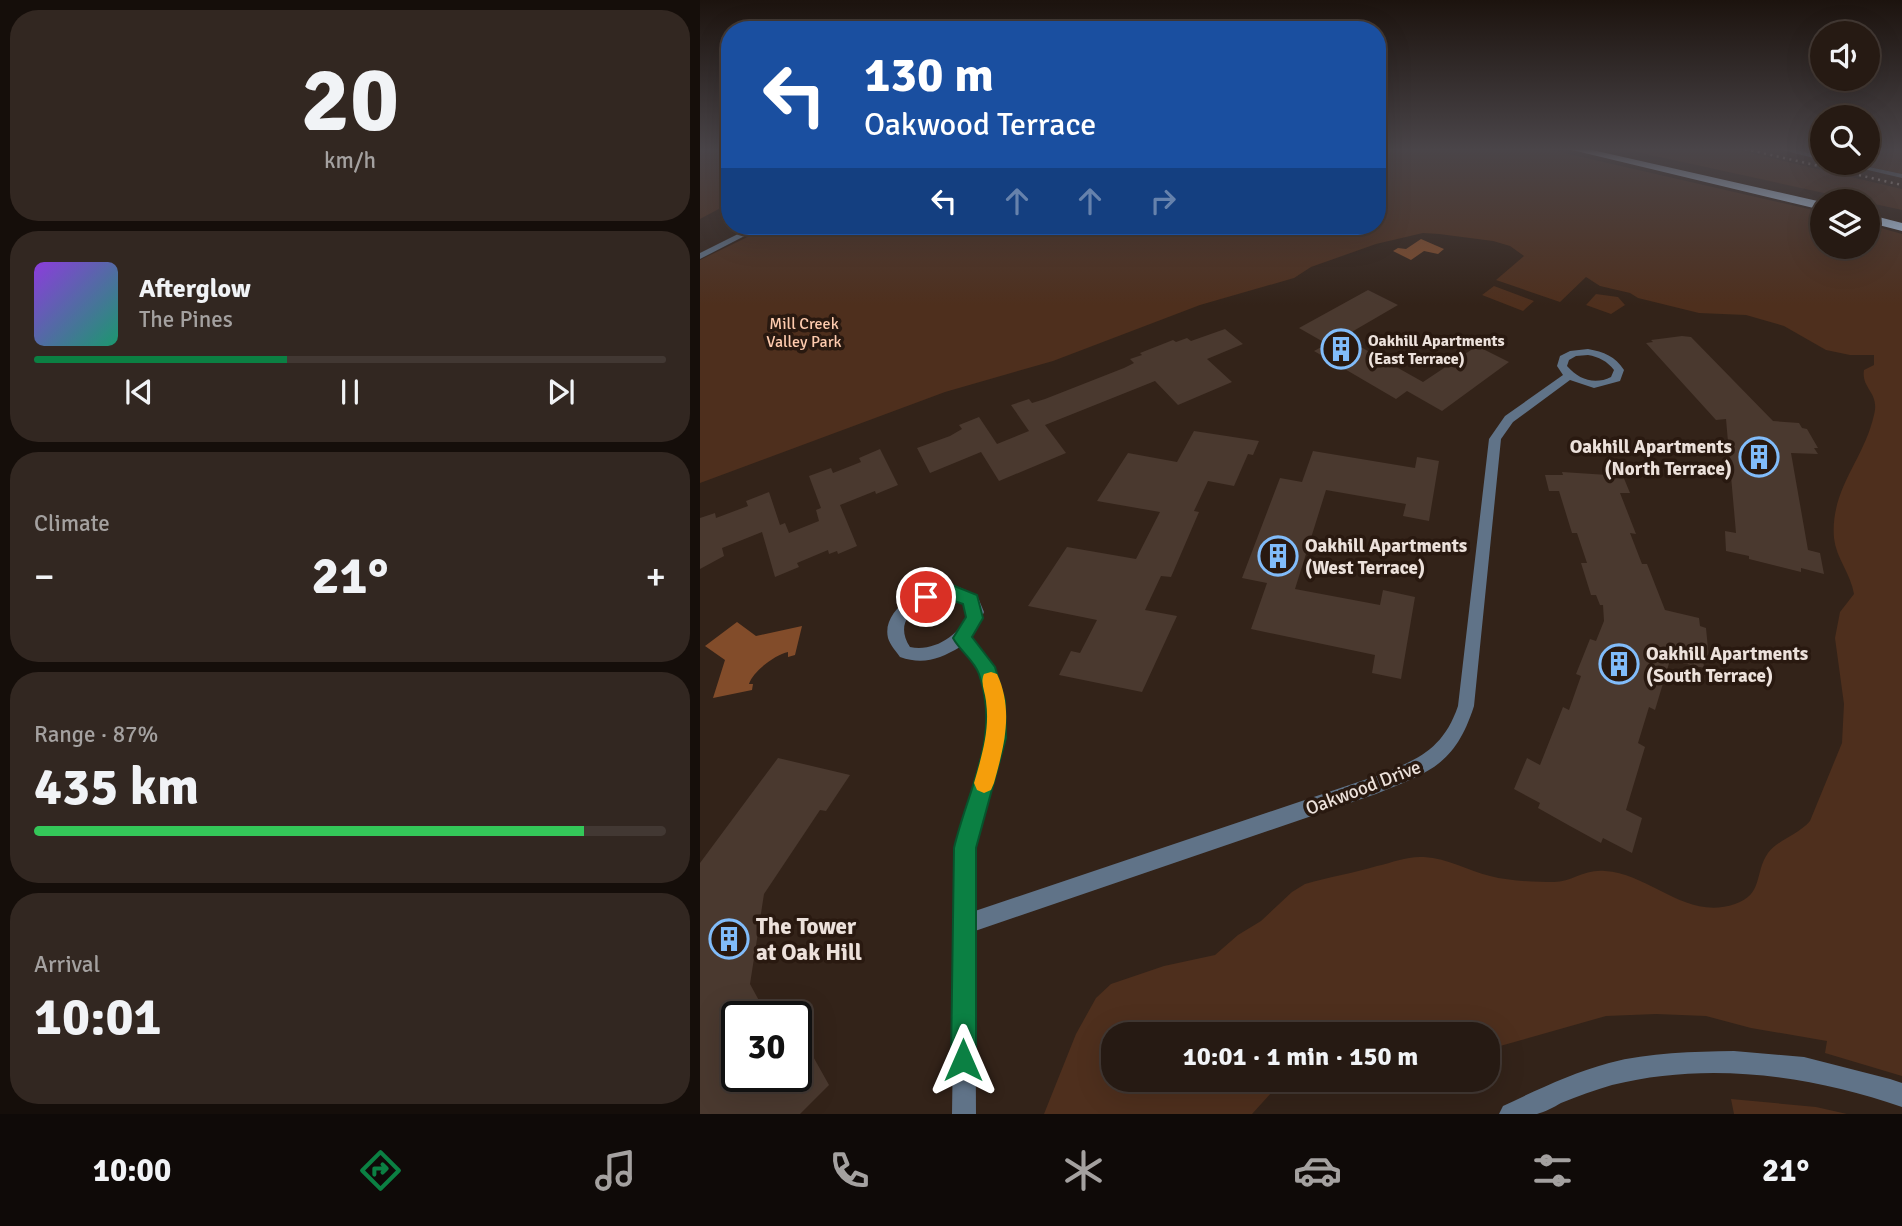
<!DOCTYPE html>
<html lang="en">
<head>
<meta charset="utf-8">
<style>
  :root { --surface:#261a13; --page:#322721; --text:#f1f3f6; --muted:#a4a1a0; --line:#423833; --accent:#0b8043 }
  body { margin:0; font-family:Signika,sans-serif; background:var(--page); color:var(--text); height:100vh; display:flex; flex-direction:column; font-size:26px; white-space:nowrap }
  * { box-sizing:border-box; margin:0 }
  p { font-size:23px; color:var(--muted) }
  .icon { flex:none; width:38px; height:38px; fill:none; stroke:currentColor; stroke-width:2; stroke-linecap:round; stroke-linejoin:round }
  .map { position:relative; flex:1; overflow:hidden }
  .side { display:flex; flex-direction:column; gap:10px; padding:10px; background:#150e0a; width:700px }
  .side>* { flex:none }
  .top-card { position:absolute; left:21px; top:21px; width:665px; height:214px; border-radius:28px; box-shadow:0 7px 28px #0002,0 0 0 2px var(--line); background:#1a4fa0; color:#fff; overflow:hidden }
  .controls { position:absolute; left:1110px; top:21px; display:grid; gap:14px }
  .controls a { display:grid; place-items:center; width:70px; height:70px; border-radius:50%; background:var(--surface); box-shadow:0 7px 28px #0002,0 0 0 2px var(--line); font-size:35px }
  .speed { position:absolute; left:21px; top:1001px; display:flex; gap:14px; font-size:35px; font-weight:700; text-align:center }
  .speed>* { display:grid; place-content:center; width:91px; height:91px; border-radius:50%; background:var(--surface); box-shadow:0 7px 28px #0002,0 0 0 2px var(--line); line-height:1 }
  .speed .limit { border:4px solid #111; border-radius:10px; background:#fff; color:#111 }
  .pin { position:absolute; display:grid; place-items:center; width:60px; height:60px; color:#fff; margin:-30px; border:4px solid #fff; border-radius:50%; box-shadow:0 2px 7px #0007 }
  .me { position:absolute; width:77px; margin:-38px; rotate:0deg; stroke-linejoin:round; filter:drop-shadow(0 0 5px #0008) }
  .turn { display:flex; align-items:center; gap:24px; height:147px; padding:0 28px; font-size:32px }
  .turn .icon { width:91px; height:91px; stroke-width:2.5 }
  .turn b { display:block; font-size:49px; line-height:60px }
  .lanes { display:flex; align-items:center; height:66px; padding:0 28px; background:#0003; justify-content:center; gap:35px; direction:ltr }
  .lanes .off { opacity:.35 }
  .big { font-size:52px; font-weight:800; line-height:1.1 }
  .side .tile { flex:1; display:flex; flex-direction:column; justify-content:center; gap:10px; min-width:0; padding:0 24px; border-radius:28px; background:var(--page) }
  .side .dial { align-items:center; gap:0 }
  .dial b { font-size:91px; line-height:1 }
  .song { display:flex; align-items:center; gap:21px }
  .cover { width:84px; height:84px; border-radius:10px; background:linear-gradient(135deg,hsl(270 70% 55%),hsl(160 70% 35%)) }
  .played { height:7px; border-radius:4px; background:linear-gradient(90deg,var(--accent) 40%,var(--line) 40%) }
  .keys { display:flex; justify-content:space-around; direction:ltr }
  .heat { display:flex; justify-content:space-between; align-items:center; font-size:38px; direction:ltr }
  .charge { height:10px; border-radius:5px; background:linear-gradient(90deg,#34c759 87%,var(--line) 0) }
  .trip { position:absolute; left:401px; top:1022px; width:399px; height:70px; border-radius:28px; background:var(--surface); box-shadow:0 7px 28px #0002,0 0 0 2px var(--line); font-weight:800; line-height:70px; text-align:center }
  .tabs { display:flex; height:112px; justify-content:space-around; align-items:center; background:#0f0a08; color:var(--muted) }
  .tabs .icon { width:49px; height:49px }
  .tabs .selected { color:var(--accent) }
  .tabs b { font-size:32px; color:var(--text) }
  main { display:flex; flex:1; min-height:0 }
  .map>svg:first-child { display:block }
</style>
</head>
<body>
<main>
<section class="side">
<div class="tile dial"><b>20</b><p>km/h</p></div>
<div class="tile">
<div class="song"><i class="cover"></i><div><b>Afterglow</b><p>The Pines</p></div></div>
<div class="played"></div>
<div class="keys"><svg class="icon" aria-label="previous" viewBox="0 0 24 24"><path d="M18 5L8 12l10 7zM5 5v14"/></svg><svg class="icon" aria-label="pause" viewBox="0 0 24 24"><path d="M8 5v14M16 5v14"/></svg><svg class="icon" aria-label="next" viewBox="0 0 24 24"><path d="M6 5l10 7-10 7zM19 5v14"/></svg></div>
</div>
<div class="tile"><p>Climate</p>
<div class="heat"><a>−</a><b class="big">21°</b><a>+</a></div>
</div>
<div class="tile"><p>Range · 87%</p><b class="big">435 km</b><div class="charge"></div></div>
<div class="tile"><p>Arrival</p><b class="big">10:01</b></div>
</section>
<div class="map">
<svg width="1202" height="1114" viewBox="0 0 1202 1114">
  <rect width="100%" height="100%" fill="#332319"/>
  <!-- green -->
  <path fill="#4e2f1d" d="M 0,149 L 30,149 L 30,203 L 0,219 Z
    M 677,149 L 847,149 L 1122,212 L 1122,247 L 1167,247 L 1167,224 L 1202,234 L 1202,1076 L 1125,1053 L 1127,1041 L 1051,1028 L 1006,1016 L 956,1014 L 906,1016 L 793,1048 L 788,1048 L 788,1034 L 413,1034 L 413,1080 L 583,1080 L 552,1114 L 344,1114 L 376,1034 L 396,998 L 411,984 L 464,966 L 515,955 L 538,935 L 561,921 L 592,892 L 605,884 C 629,877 654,873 677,866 C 694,862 707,856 724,857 C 748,858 768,871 790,876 C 809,881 834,882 854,882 C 872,882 884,869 905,871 C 951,874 986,921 1035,904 C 1064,894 1054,873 1068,853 C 1079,839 1098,835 1110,821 L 1142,743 L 1144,704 L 1135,638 L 1140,612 L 1154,594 C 1151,574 1136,558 1134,538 C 1130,489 1164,460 1174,415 C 1180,392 1161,389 1164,370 L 1174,365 L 1174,355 L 1150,355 L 1126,350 L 1084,326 L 1046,315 L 999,313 L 938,298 L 930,293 L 900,286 L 886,277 L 860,302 L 796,280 L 824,256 L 810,246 L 793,241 L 739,234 L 723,233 L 676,244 L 611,267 L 594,278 L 500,305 L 353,361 L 245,392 L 0,483 L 0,260 L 70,226 L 677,226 Z
    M 923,149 L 1033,149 L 1202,189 L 1202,210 Z
    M 1167,149 L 1202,151 L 1202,174 L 1150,163 L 1167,163 Z
    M 794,286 L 834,301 L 823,311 L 782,295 Z
    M 896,294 L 918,297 L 925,305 L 911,314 L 886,305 Z
    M 1031,1099 L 1116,1107 L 1147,1114 L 1034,1114 Z"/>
  <!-- water -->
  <path fill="#824c2a" d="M 721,239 L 744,249 L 738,254 L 724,251 L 711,260 L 693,251 L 698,248 L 706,249 Z
    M 37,622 L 56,636 L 102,626 L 95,655 L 88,657 L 88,652 C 75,655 53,671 49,684 L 53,684 L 52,690 L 13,698 L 25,660 L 5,646 Z"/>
  <!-- building -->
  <path fill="#4a392f" d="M 668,290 L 698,305 L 643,337 L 723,382 L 777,346 L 809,362 L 742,411 L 707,391 L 696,399 L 614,351 L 627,344 L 599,328 Z
    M 525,329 L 543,344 L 507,359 L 532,382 L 478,405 L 455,381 L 345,425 L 366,453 L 299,481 L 281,452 L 230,473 L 217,448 L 250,436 L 262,429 L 259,425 L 279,417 L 297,444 L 329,431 L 311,405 L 329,399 L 332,403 L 345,399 L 424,368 L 434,363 L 430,359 L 442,355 L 440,353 L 473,340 L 476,342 L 487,338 L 491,341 Z
    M 982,336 L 991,337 L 1073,421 L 1099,423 L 1102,428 L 1107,429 L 1118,448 L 1114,448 L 1118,454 L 1091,453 L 1108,550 L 1120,553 L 1124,574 L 1101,568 L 1101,572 L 1049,559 L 1049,556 L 1026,551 L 1025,531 L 1036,533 L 1026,419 L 1016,420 L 946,343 L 953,342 L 951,340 Z
    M 494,431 L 559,441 L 553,455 L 548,454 L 534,486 L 508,481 L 494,511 L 499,512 L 471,577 L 461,576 L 445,610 L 477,616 L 442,692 L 359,675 L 371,651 L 380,653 L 397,620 L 328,606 L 367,547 L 436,559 L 460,512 L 397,501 L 428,453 L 477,462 Z
    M 180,449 L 198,485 L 176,494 L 175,491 L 140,505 L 157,546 L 138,554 L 137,551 L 129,554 L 128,550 L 97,563 L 99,567 L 75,577 L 62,532 L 22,548 L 24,556 L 0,569 L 0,518 L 15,513 L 16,518 L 48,506 L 46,501 L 69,492 L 80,525 L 85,523 L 89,533 L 119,521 L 116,510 L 121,508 L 109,476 L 131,468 L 133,473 L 161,462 L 159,458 Z
    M 613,451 L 715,468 L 717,457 L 739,461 L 729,521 L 703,516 L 706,504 L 626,490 L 595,589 L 680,605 L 683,590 L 715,597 L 701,679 L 672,673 L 675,655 L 551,629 L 567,583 L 542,578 L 580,478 L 602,482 Z
    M 862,472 L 923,476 L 930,493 L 920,493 L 936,534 L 930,533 L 942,564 L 947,564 L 965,610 L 999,618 L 1000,626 L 1006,628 L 1009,659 L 1003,658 L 1004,668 L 970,660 L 955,710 L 949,707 L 938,743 L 945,747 L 926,810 L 942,818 L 932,853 L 903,838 L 901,843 L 870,826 L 838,808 L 840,803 L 814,789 L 827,758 L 840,765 L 863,707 L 869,710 L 881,676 L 876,674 L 890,639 L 896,641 L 904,621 L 903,605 L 900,605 L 896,595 L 891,595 L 881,563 L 887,563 L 877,533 L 872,533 L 859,491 L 849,491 L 845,475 L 863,475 Z
    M 78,758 L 150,775 L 126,811 L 120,810 L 64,894 L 50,984 L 68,1017 L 37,1017 L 37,1076 L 96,1076 L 96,1026 L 129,1085 L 100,1114 L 0,1114 L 0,863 Z"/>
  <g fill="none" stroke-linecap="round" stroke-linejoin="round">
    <!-- minor -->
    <path fill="#607388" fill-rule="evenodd" d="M 888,349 C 904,352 915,356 924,370 L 920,381 L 894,388 L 870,380 L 813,422 L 801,439 L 774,706 C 755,765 730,772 676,794 L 275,931 L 276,1114 L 252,1114 L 256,848 L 280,766 L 286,740 L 288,713 L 285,688 L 276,667 L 260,647 C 240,659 223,665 200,657 C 196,651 190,645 188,638 C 181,608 226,584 250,585 C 259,586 269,592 277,595 L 284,612 L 276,631 L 270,637 C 336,717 290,762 275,846 C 271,866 275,890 275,911 L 676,776 C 717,760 743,750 758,706 L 789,439 L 805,416 L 863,375 L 857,366 L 860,356 L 870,351 ZM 888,355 C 899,357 907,361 914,370 L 911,377 C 895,385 879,380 867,366 L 869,360 L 876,356 ZM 251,597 L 266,603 L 269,612 C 260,635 235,652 210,647 C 190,616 225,600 251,597 Z
      M 1034,1051 L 1104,1057 L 1190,1079 L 1202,1083 L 1202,1107 C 1110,1075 1008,1061 912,1085 C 895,1090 878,1096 861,1103 C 854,1107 845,1112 837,1114 C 825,1114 811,1114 799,1114 L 803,1106 C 837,1090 872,1073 909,1063 C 950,1052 993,1052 1034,1051 Z"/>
    <!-- tertiary -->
    <path fill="#607388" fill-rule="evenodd" d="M 1078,149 L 1092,149 L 1122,156 L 1122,160 Z
      M 1138,163 L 1150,163 L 1202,174 L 1202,178 Z
      M 54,226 L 64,226 L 0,259 L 0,253 Z"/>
    <!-- motorway -->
    <path fill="#c0ddfc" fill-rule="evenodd" d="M 868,149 L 888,149 L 1122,202 L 1122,210 Z
      M 1167,214 L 1202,223 L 1202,231 L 1167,222 Z"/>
    <!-- rail -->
    <path stroke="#c2b5af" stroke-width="2.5" stroke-dasharray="2 4.5" stroke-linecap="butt" d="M 1045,149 L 1202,185"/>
  </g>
  <!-- sky -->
  <linearGradient id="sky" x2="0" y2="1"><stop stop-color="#1c130e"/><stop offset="0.49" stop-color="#4a4549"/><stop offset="1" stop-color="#4a4549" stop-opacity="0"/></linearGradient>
  <rect width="1202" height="305" fill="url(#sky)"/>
  <!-- route -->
  <path fill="#0b8043" stroke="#07532c" stroke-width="2" d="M 252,585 L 277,595 L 283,618 L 272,637 L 295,667 L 305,701 L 306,738 L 276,848 L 276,1060 L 272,1069 L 263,1073 L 254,1069 L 251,1060 L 254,848 C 268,788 301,737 279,674 C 274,660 260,651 253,638 L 266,617 L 263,604 C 243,595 236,607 220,602 L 217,597 L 220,592 Z"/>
  <!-- slow -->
  <path fill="#f59e0b" d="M 291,672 L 297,674 C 314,710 304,747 294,783 L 291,790 L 284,793 L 277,790 L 274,783 C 282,755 290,730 286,701 C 285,691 280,683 284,674 Z"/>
  <!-- icons -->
  <defs>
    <g id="building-ring" transform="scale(2.0125)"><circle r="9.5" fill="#291910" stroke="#81bcfa" stroke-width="1.5"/><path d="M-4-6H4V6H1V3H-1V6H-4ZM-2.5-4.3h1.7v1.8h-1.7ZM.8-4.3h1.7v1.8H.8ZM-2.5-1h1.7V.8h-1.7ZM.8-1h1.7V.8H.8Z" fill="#81bcfa"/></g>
  </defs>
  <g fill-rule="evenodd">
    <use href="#building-ring" x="641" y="349"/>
    <use href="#building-ring" x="1059" y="457"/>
    <use href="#building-ring" x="578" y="556"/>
    <use href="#building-ring" x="919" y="664"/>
    <use href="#building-ring" x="29" y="939"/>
  </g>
  <g text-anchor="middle" stroke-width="7" stroke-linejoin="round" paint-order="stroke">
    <!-- far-park labels -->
    <g font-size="16" fill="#fecbae" stroke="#291910">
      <text x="104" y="329">Mill Creek<tspan x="104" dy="18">Valley Park</tspan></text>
    </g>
    <!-- far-poi labels -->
    <g font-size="16" font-weight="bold" fill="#ece1db" stroke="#291910" text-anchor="start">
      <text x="668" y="346">Oakhill Apartments<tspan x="668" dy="18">(East Terrace)</tspan></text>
    </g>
    <!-- poi labels -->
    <g font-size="19" font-weight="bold" fill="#ece1db" stroke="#291910" text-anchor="start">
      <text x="1032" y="453" text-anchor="end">Oakhill Apartments<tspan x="1032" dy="22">(North Terrace)</tspan></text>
      <text x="605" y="552">Oakhill Apartments<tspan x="605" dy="22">(West Terrace)</tspan></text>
      <text x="946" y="660">Oakhill Apartments<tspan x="946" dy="22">(South Terrace)</tspan></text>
    </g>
    <!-- street labels -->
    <g font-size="19" fill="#ece1db" stroke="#291910">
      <text transform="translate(663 787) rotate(-21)" y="7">Oakwood Drive</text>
    </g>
    <!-- near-poi labels -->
    <g font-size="23" font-weight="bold" fill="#ece1db" stroke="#291910" text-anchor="start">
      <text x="56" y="934">The Tower<tspan x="56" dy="26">at Oak Hill</tspan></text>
    </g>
  </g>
</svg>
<div class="controls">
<a><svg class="icon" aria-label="sound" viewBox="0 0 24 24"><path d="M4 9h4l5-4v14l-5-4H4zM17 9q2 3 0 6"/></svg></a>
<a><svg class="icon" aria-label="search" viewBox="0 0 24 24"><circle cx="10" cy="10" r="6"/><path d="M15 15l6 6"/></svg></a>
<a><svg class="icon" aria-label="layers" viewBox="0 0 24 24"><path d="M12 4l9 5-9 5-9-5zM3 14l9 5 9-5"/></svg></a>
</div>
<div class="speed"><div class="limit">30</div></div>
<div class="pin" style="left:226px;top:597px;background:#d93025"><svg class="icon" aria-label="arrive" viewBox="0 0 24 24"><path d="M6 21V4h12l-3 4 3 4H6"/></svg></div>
<svg class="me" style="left:263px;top:1060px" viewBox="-20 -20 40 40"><path d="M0-17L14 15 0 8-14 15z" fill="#0b8043" stroke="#fff" stroke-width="4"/></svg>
<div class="trip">10:01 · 1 min · 150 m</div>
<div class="top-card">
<div class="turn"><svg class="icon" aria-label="left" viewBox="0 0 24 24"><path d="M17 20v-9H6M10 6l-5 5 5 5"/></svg><div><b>130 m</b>Oakwood Terrace</div></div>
<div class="lanes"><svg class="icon" aria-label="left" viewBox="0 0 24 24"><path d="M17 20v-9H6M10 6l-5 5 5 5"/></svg><svg class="icon off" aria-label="ahead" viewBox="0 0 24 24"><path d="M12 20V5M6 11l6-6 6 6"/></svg><svg class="icon off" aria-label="ahead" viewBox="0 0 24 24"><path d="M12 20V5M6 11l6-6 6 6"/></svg><svg class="icon off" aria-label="right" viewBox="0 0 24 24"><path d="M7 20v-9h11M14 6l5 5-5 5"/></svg></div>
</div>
</div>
</main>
<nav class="tabs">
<b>10:00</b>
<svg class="icon selected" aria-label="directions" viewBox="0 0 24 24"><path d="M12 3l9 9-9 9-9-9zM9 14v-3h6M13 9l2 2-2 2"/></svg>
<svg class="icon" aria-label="music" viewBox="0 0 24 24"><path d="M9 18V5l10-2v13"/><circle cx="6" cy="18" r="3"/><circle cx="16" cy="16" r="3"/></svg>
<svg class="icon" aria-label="phone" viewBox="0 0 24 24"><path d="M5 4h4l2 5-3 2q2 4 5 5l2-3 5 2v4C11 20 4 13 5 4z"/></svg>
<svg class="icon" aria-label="climate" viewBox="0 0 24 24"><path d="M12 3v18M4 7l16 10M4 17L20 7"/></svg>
<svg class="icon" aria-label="car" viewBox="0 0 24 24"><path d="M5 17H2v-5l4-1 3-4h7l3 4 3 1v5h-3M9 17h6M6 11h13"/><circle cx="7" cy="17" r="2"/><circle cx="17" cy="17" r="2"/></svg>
<svg class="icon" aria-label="filters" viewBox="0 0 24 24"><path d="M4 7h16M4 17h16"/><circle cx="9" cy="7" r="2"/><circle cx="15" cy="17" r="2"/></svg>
<b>21°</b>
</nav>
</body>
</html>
